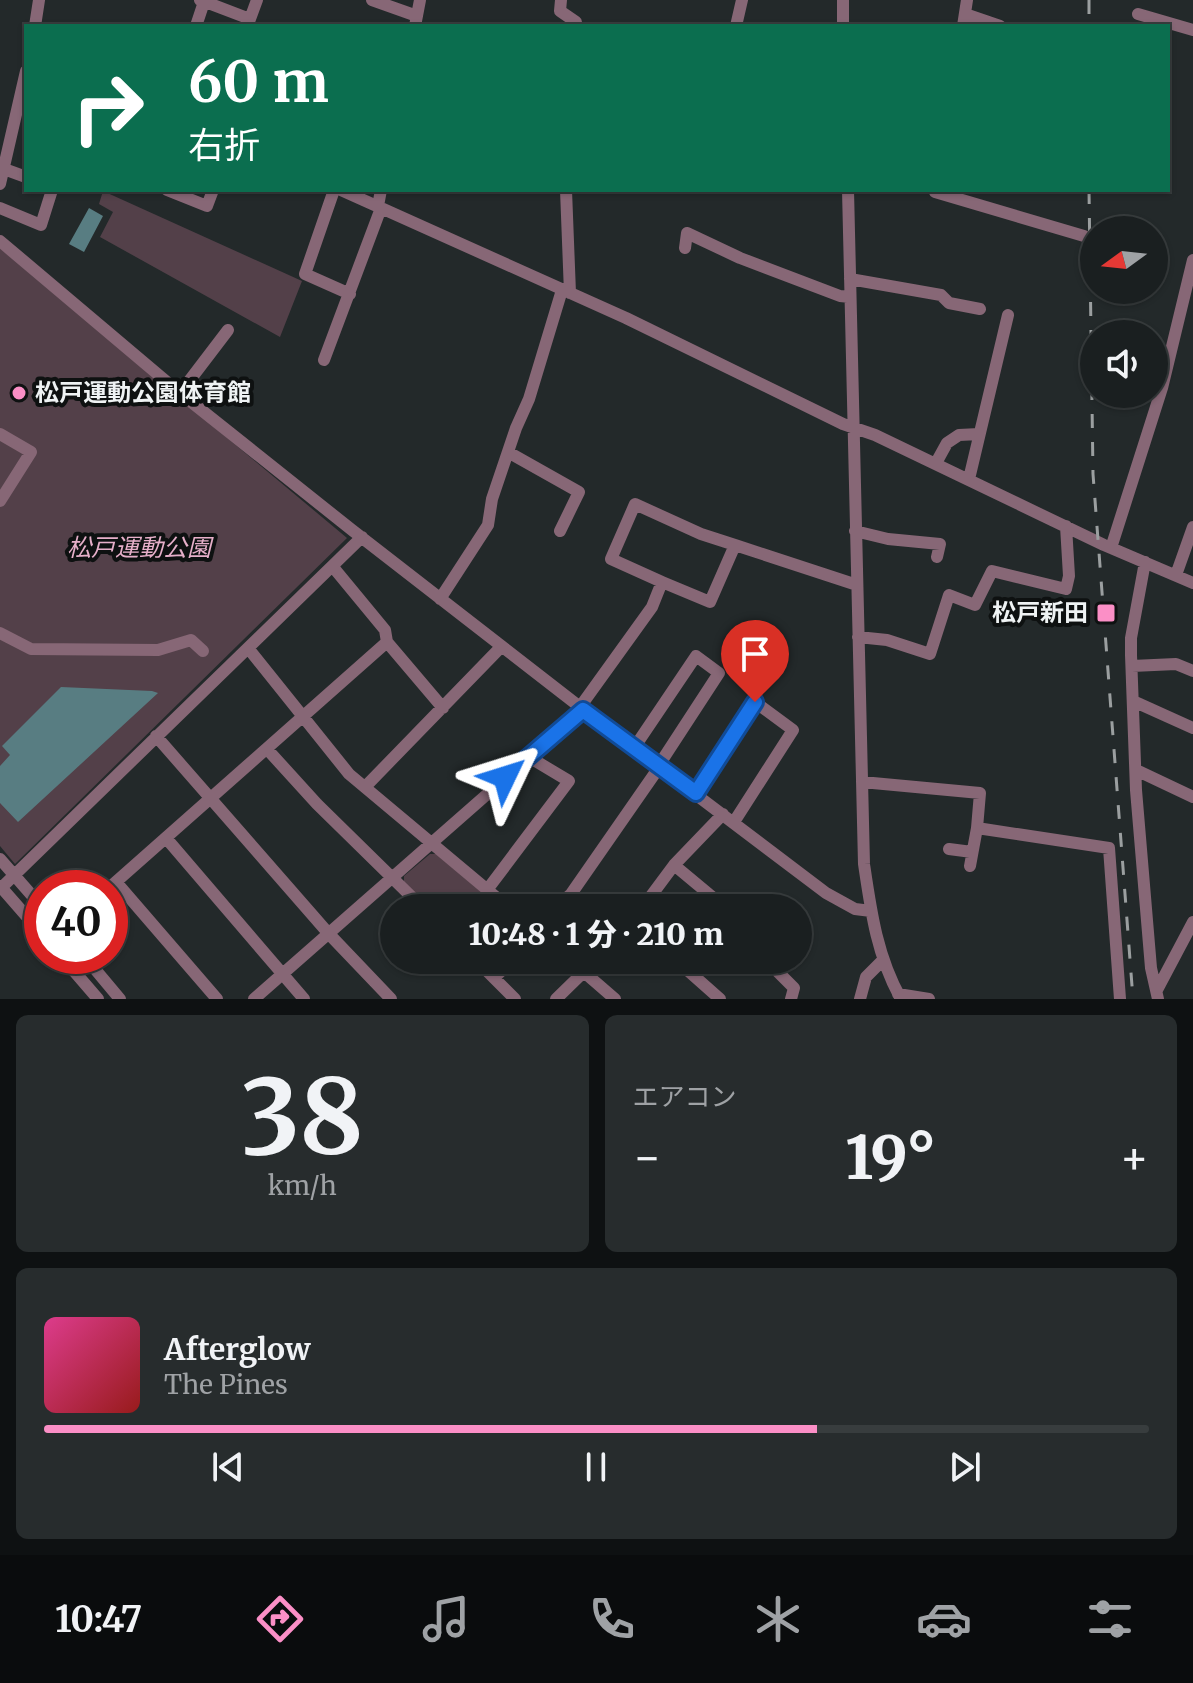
<!DOCTYPE html>
<html lang="ja">
<head>
<meta charset="utf-8">
<style>
  :root { --surface:#1a1f20; --page:#272c2d; --text:#f1f3f6; --muted:#9fa2a5; --line:#383d3e; --accent:#fb8fc6 }
  body { margin:0; font-family:Merriweather,"Noto Sans JP",serif; background:var(--page); color:var(--text); height:100vh; display:flex; flex-direction:column; font-size:30px; white-space:nowrap }
  * { box-sizing:border-box; margin:0 }
  p { font-size:26px; color:var(--muted) }
  .icon { flex:none; width:44px; height:44px; fill:none; stroke:currentColor; stroke-width:2; stroke-linecap:round; stroke-linejoin:round }
  .map { position:relative; height:999px; overflow:hidden }
  .drawer { display:flex; flex-direction:column; gap:16px; padding:16px; background:#0e1112; flex:1 }
  .drawer>* { flex:none }
  .banner { position:absolute; left:24px; top:24px; width:1146px; height:168px; border-radius:0px; box-shadow:0 2px 6px #0004,0 0 0 2px var(--line); background:#0b6e4f; color:#fff; overflow:hidden }
  .needle { width:52px; rotate:255deg }
  .controls { position:absolute; left:1080px; top:216px; display:grid; gap:16px }
  .controls a { display:grid; place-items:center; width:88px; height:88px; border-radius:50%; background:var(--surface); box-shadow:0 2px 6px #0004,0 0 0 2px var(--line); font-size:40px }
  .speed { position:absolute; left:24px; top:870px; display:flex; gap:16px; font-size:40px; font-weight:700; text-align:center }
  .speed>* { display:grid; place-content:center; width:104px; height:104px; border-radius:50%; background:var(--surface); box-shadow:0 2px 6px #0004,0 0 0 2px var(--line); line-height:1 }
  .speed .limit { border:12px solid #d22; background:#fff; color:#111 }
  .pin { position:absolute; display:grid; place-items:center; width:68px; height:68px; color:#fff; margin:-82px -34px; border-radius:50% 50% 50% 0; rotate:-45deg; box-shadow:0 0 8px #0007 }
  .pin .icon { rotate:45deg }
  .me { position:absolute; width:88px; margin:-44px; rotate:49deg; stroke-linejoin:round; filter:drop-shadow(0 0 6px #0008) }
  .turn { display:flex; align-items:center; gap:28px; height:168px; padding:0 32px; font-size:36px }
  .turn .icon { width:104px; height:104px; stroke-width:2.5 }
  .turn b { display:block; font-size:56px; line-height:68px }
  .big { font-size:60px; font-weight:800; line-height:1.1 }
  .drawer .tile { flex:1; display:flex; flex-direction:column; justify-content:center; gap:12px; min-width:0; padding:0 28px; border-radius:12px; background:var(--page) }
  .drawer .dial { align-items:center; gap:0 }
  .dial b { font-size:104px; line-height:1 }
  .song { display:flex; align-items:center; gap:24px }
  .cover { width:96px; height:96px; border-radius:12px; background:linear-gradient(135deg,hsl(330 70% 55%),hsl(0 70% 35%)) }
  .played { height:8px; border-radius:4px; background:linear-gradient(90deg,var(--accent) 70%,var(--line) 70%) }
  .keys { display:flex; justify-content:space-around; direction:ltr }
  .heat { display:flex; justify-content:space-between; align-items:center; font-size:44px; direction:ltr }
  .drawer .tiles { flex:1; display:grid; gap:16px; grid-template-columns:1fr 1fr }
  .tile:last-child { grid-column:span 2 }
  .trip { position:absolute; left:380px; top:894px; width:432px; height:80px; border-radius:40px; background:var(--surface); box-shadow:0 2px 6px #0004,0 0 0 2px var(--line); font-weight:800; line-height:80px; text-align:center }
  .dock { display:flex; height:128px; justify-content:space-around; align-items:center; background:#0a0c0d; color:var(--muted) }
  .dock .icon { width:56px; height:56px }
  .dock .selected { color:var(--accent) }
  .dock b { font-size:36px; color:var(--text) }
  .map>svg:first-child { display:block }
</style>
</head>
<body>
<div class="map">
<svg width="1193" height="999" viewBox="0 0 1193 999">
  <rect width="100%" height="100%" fill="#23292a"/>
  <!-- green -->
  <path fill="#534049" d="M 103,191 L 302,281 L 280,337 L 100,237 L 113,212 L 99,204 Z
    M 0,248 L 347,538 L 15,864 L 0,846 Z
    M 430,854 L 436,854 L 501,908 L 428,908 L 404,884 L 404,876 Z"/>
  <!-- water -->
  <path fill="#587d82" d="M 89,208 L 103,216 L 84,252 L 69,244 Z
    M 61,687 L 152,691 L 158,693 L 18,822 L 0,803 L 0,766 L 10,755 L 2,746 Z"/>
  <g fill="none" stroke-linecap="round" stroke-linejoin="round">
    <!-- minor -->
    <path stroke="#876776" stroke-width="12" d="M 200,0 L 250,19 L 257,0
      M 372,0 L 417,16
      M 561,0 L 560,11 L 576,22 L 576,26
      M 843,0 L 843,26
      M 965,14 L 1000,26
      M 1138,14 L 1193,30
      M 35,26 L 39,0
      M 196,26 L 204,2
      M 415,26 L 420,0
      M 736,26 L 742,0
      M 963,26 L 967,0
      M 4,169 L 26,177
      M 0,184 L 26,71
      M 167,190 L 207,206 L 213,190
      M 334,190 L 305,274 L 350,294
      M 341,190 L 626,318 L 843,424 L 875,435 L 1104,545 L 1193,583
      M 566,190 L 570,293
      M 848,190 L 864,864 C 871,912 877,956 901,999
      M 936,190 L 935,192 L 1084,236
      M 378,206 L 381,190
      M 0,208 L 41,225 L 52,190
      M 0,241 L 180,393 L 352,530 L 580,707 L 826,893 L 855,909 L 871,911
      M 685,248 L 687,233 L 740,258 L 840,296 L 850,297
      M 850,279 L 941,295 L 949,303 L 980,309
      M 324,360 L 381,208
      M 180,393 L 228,330
      M 0,434 L 31,452 L 0,501
      M 508,452 L 579,492 L 560,531
      M 936,463 L 947,443 L 959,435 L 979,434
      M 969,479 L 1008,315
      M 855,531 L 888,539 L 940,544 L 937,557
      M 735,545 L 857,585
      M 1111,548 L 1162,388 L 1193,260
      M 1145,562 L 1131,638 L 1131,655 L 1136,790 L 1151,968 L 1158,999
      M 333,567 L 385,630 L 387,642 L 443,708
      M 1176,575 L 1193,527
      M 440,599 L 488,525 L 492,499 L 516,428 L 529,399 L 562,290
      M 0,633 L 31,649 L 158,650 L 191,640 L 203,651
      M 858,637 L 887,640 L 930,654 L 949,595 L 975,605 L 992,571 L 1066,589 L 1069,576 L 1066,526
      M 248,648 L 349,774 L 509,908
      M 1132,666 L 1176,664 L 1193,671
      M 1133,701 L 1193,728
      M 580,707 L 652,607 L 662,582 L 710,602 L 735,545 L 701,534 L 635,504 L 611,559 L 662,582
      M 156,736 L 329,934 L 391,999
      M 634,748 L 696,656 L 719,673 L 659,765
      M 267,749 L 317,804 L 423,908
      M 1136,770 L 1193,797
      M 862,782 L 980,793 L 977,828 L 1109,848 L 1120,999
      M 365,787 L 501,647
      M 696,793 L 755,702 L 793,730 L 734,822
      M 166,838 L 304,999
      M 949,849 L 972,852
      M 0,859 L 42,907
      M 674,865 L 716,900 L 721,908
      M 970,866 L 977,828
      M 116,882 L 217,999
      M 0,886 L 42,934
      M 109,888 L 387,642
      M 0,889 L 362,537
      M 487,890 L 569,781 L 529,757
      M 555,908 L 571,894 L 660,766
      M 642,908 L 674,865 L 723,814
      M 61,956 L 98,999
      M 84,956 L 120,999
      M 476,960 L 515,999
      M 570,960 L 615,999
      M 676,960 L 720,999
      M 766,960 L 794,988 L 791,999
      M 494,978 L 513,960
      M 1157,990 L 1193,922
      M 898,994 L 929,999
      M 254,999 L 583,710
      M 556,999 L 596,960
      M 860,999 L 866,977 L 882,961"/>
    <!-- rail -->
    <path stroke="#9b9fa0" stroke-width="3" stroke-dasharray="14 14" stroke-linecap="butt" d="M 1089,0 L 1089,26
      M 1089,190 L 1093,474 L 1133,999"/>
  </g>
  <g fill="none" stroke-linecap="round" stroke-linejoin="round">
    <!-- route casing -->
    <g stroke="#114b97" stroke-width="20">
      <path id="route" d="M 505,777 L 583,710 L 696,793 L 755,702"/>
    </g>
    <!-- route -->
    <use href="#route" stroke="#1a73e8" stroke-width="14"/>
  </g>
  <!-- markers -->
  <g fill="#fb8fc6" stroke="#0e1111" stroke-width="3">
    <circle cx="19" cy="393" r="8"/>
    <rect x="1096" y="603" width="20" height="20" rx="4"/>
  </g>
  <g text-anchor="middle" stroke-width="8" stroke-linejoin="round" paint-order="stroke">
    <!-- poi labels -->
    <g font-size="24" font-weight="bold" fill="#eff3f4" stroke="#0e1111" text-anchor="start">
      <text x="35" y="401">松戸運動公園体育館</text>
      <text x="1088" y="621" text-anchor="end">松戸新田</text>
    </g>
    <!-- park labels -->
    <g font-size="24" font-style="italic" fill="#e6afc9" stroke="#0e1111">
      <text x="139" y="556">松戸運動公園</text>
    </g>
  </g>
</svg>
<div class="controls">
<a><svg class="needle" viewBox="-14 -14 28 28"><path d="M0-13l5 13h-10z" fill="#e53935"/><path d="M0 13l5-13h-10z" fill="#9fa2a5"/></svg></a>
<a><svg class="icon" aria-label="sound" viewBox="0 0 24 24"><path d="M4 9h4l5-4v14l-5-4H4zM17 9q2 3 0 6"/></svg></a>
</div>
<div class="speed"><div class="limit">40</div></div>
<div class="pin" style="left:755px;top:702px;background:#d93025"><svg class="icon" aria-label="arrive" viewBox="0 0 24 24"><path d="M6 21V4h12l-3 4 3 4H6"/></svg></div>
<svg class="me" style="left:505px;top:777px" viewBox="-20 -20 40 40"><path d="M0-17L14 15 0 8-14 15z" fill="#1a73e8" stroke="#fff" stroke-width="4"/></svg>
<div class="trip">10:48 · 1 分 · 210 m</div>
<div class="banner">
<div class="turn"><svg class="icon" aria-label="right" viewBox="0 0 24 24"><path d="M7 20v-9h11M14 6l5 5-5 5"/></svg><div><b>60 m</b>右折</div></div>
</div>
</div>
<section class="drawer">
<div class="tiles">
<div class="tile dial"><b>38</b><p>km/h</p></div>
<div class="tile"><p>エアコン</p>
<div class="heat"><a>−</a><b class="big">19°</b><a>+</a></div>
</div>
<div class="tile">
<div class="song"><i class="cover"></i><div><b>Afterglow</b><p>The Pines</p></div></div>
<div class="played"></div>
<div class="keys"><svg class="icon" aria-label="previous" viewBox="0 0 24 24"><path d="M18 5L8 12l10 7zM5 5v14"/></svg><svg class="icon" aria-label="pause" viewBox="0 0 24 24"><path d="M8 5v14M16 5v14"/></svg><svg class="icon" aria-label="next" viewBox="0 0 24 24"><path d="M6 5l10 7-10 7zM19 5v14"/></svg></div>
</div>
</div>
</section>
<nav class="dock">
<b>10:47</b>
<svg class="icon selected" aria-label="directions" viewBox="0 0 24 24"><path d="M12 3l9 9-9 9-9-9zM9 14v-3h6M13 9l2 2-2 2"/></svg>
<svg class="icon" aria-label="music" viewBox="0 0 24 24"><path d="M9 18V5l10-2v13"/><circle cx="6" cy="18" r="3"/><circle cx="16" cy="16" r="3"/></svg>
<svg class="icon" aria-label="phone" viewBox="0 0 24 24"><path d="M5 4h4l2 5-3 2q2 4 5 5l2-3 5 2v4C11 20 4 13 5 4z"/></svg>
<svg class="icon" aria-label="climate" viewBox="0 0 24 24"><path d="M12 3v18M4 7l16 10M4 17L20 7"/></svg>
<svg class="icon" aria-label="car" viewBox="0 0 24 24"><path d="M5 17H2v-5l4-1 3-4h7l3 4 3 1v5h-3M9 17h6M6 11h13"/><circle cx="7" cy="17" r="2"/><circle cx="17" cy="17" r="2"/></svg>
<svg class="icon" aria-label="filters" viewBox="0 0 24 24"><path d="M4 7h16M4 17h16"/><circle cx="9" cy="7" r="2"/><circle cx="15" cy="17" r="2"/></svg>
</nav>
</body>
</html>
